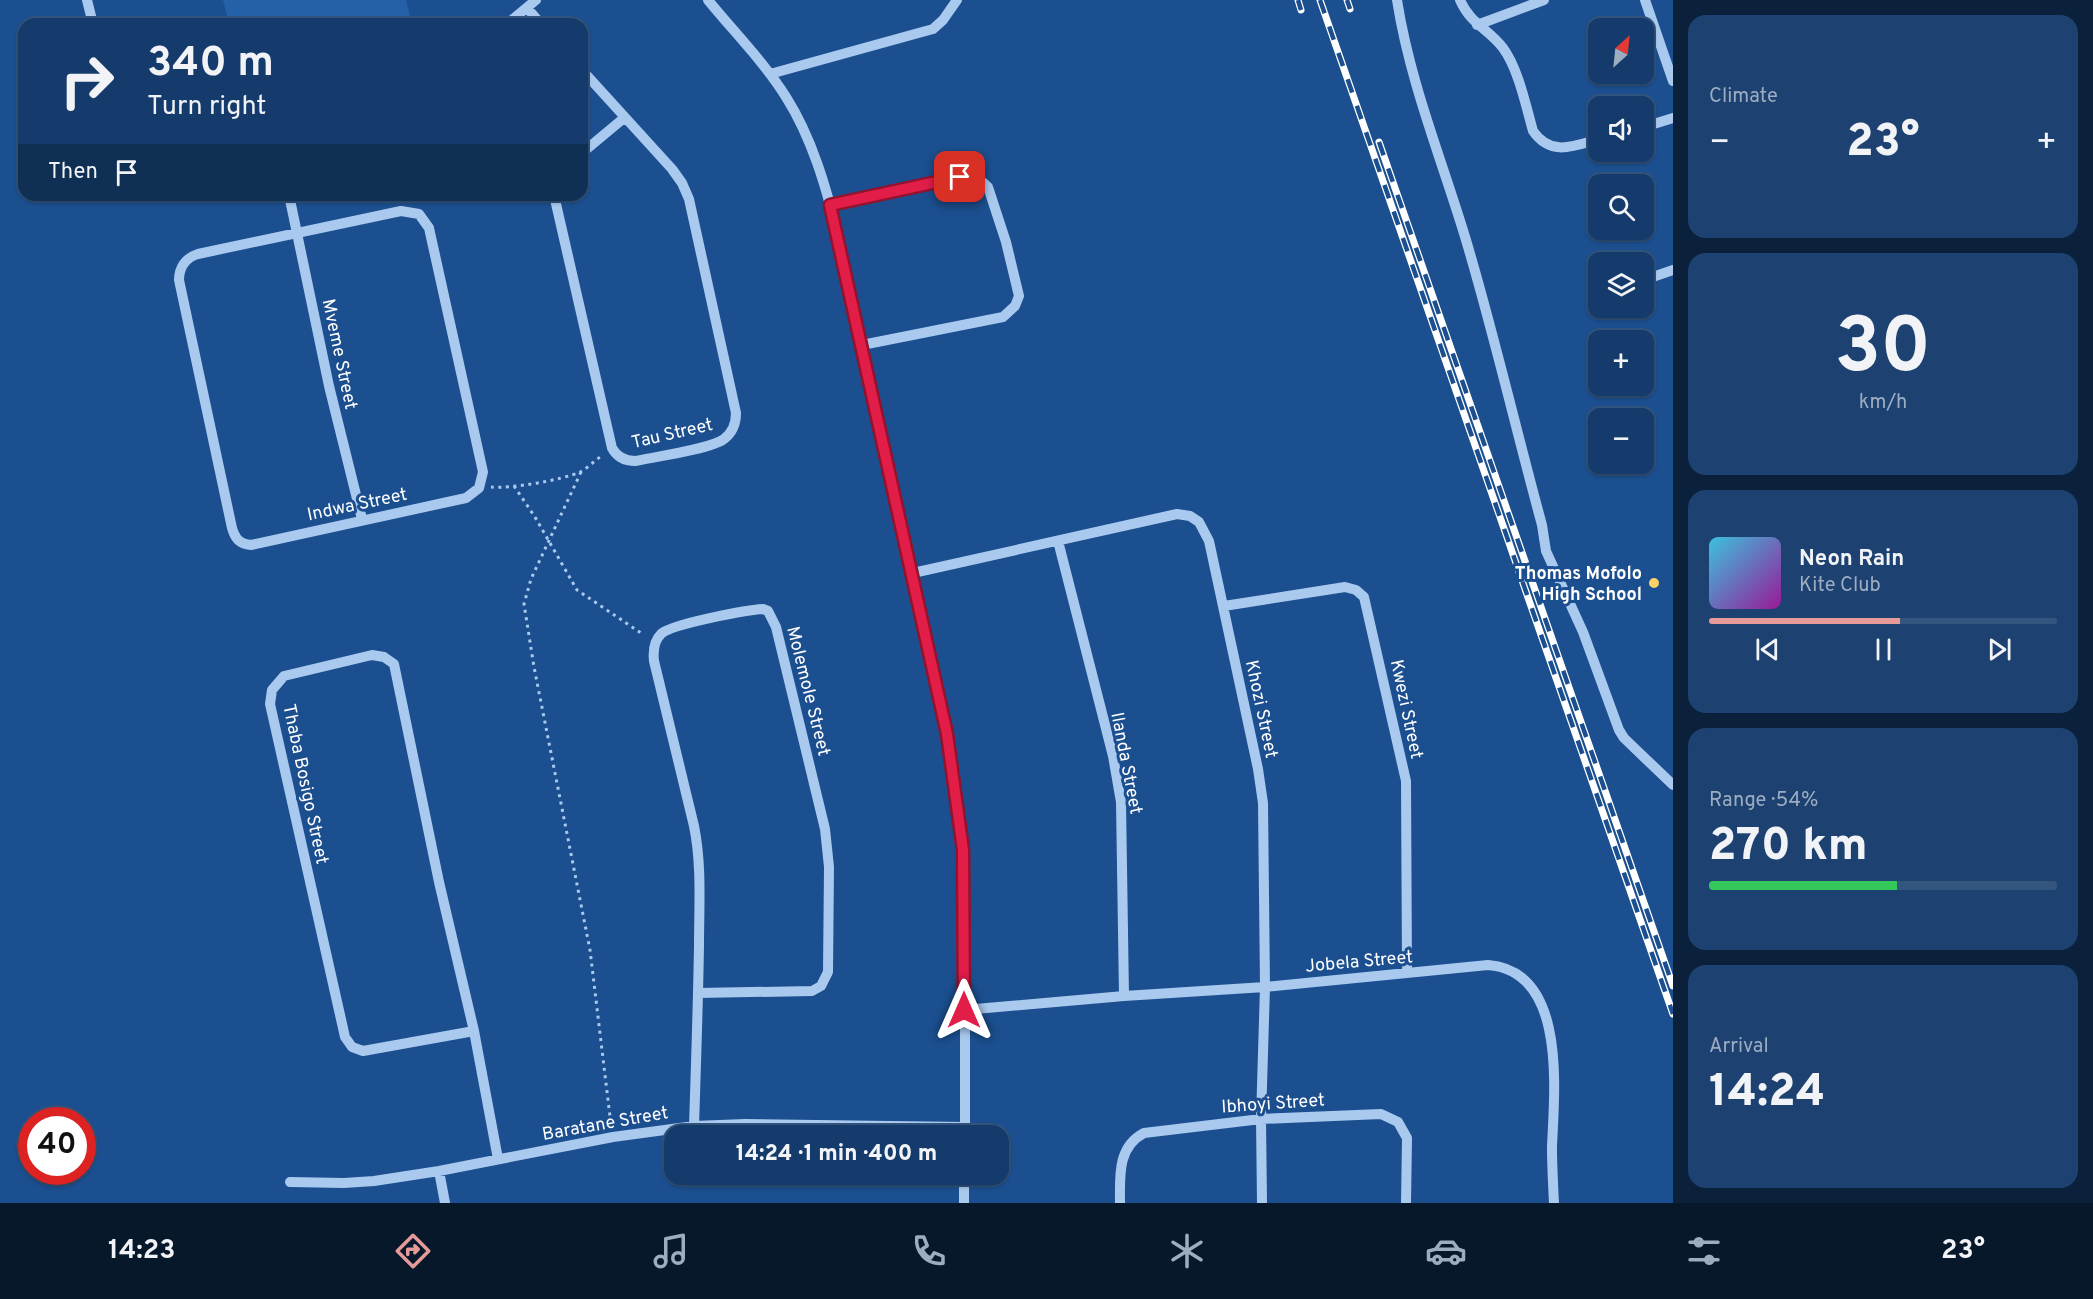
<!DOCTYPE html>
<html lang="en">
<head>
<meta charset="utf-8">
<style>
  :root { --surface:#143b6b; --page:#1d4271; --text:#f1f3f6; --muted:#9dadc1; --line:#33557e; --accent:#e69b98 }
  body { margin:0; font-family:Overpass,sans-serif; background:var(--page); color:var(--text); height:100vh; display:flex; flex-direction:column; font-size:22px; white-space:nowrap }
  * { box-sizing:border-box; margin:0 }
  p { font-size:20px; color:var(--muted) }
  .icon { flex:none; width:33px; height:33px; fill:none; stroke:currentColor; stroke-width:2; stroke-linecap:round; stroke-linejoin:round }
  .map { position:relative; flex:1; overflow:hidden }
  .details { display:flex; flex-direction:column; gap:15px; padding:15px; background:#0b203b; width:420px }
  .details>* { flex:none }
  .guide { position:absolute; left:18px; top:18px; width:570px; height:183px; border-radius:18px; box-shadow:0 2px 4px #0004,0 0 0 2px var(--line); background:#143b6b; color:var(--text); overflow:hidden }
  .needle { width:39px; rotate:27deg }
  .tools { position:absolute; left:1588px; top:18px; display:grid; gap:12px }
  .tools a { display:grid; place-items:center; width:66px; height:66px; border-radius:12px; background:var(--surface); box-shadow:0 2px 4px #0004,0 0 0 2px var(--line); font-size:30px }
  .speed { position:absolute; left:18px; top:1107px; display:flex; gap:12px; font-size:30px; font-weight:700; text-align:center }
  .speed>* { display:grid; place-content:center; width:78px; height:78px; border-radius:50%; background:var(--surface); box-shadow:0 2px 4px #0004,0 0 0 2px var(--line); line-height:1 }
  .speed .limit { border:9px solid #d22; background:#fff; color:#111 }
  .pin { position:absolute; display:grid; place-items:center; width:51px; height:51px; color:#fff; margin:-26px; border-radius:12px; box-shadow:0 3px 9px #0006 }
  .me { position:absolute; width:66px; margin:-33px; rotate:0deg; stroke-linejoin:round; filter:drop-shadow(0 0 4px #0008) }
  .turn { display:flex; align-items:center; gap:21px; height:126px; padding:0 30px; font-size:27px }
  .turn .icon { width:78px; height:78px; stroke-width:2.5 }
  .turn b { display:block; font-size:42px; line-height:51px }
  .then { display:flex; align-items:center; height:57px; padding:0 30px; background:#0003; gap:12px; font-size:22px }
  .big { font-size:45px; font-weight:800; line-height:1.1 }
  .details .card { flex:1; display:flex; flex-direction:column; justify-content:center; gap:9px; min-width:0; padding:0 21px; border-radius:18px; background:var(--page) }
  .details .dial { align-items:center; gap:0 }
  .dial b { font-size:78px; line-height:1 }
  .song { display:flex; align-items:center; gap:18px }
  .cover { width:72px; height:72px; border-radius:9px; background:linear-gradient(135deg,hsl(190 70% 55%),hsl(300 70% 35%)) }
  .played { height:6px; border-radius:3px; background:linear-gradient(90deg,var(--accent) 55%,var(--line) 55%) }
  .keys { display:flex; justify-content:space-around; direction:ltr }
  .heat { display:flex; justify-content:space-between; align-items:center; font-size:33px; direction:ltr }
  .charge { height:9px; border-radius:4px; background:linear-gradient(90deg,#34c759 54%,var(--line) 0) }
  .trip { position:absolute; left:664px; top:1125px; width:345px; height:60px; border-radius:18px; background:var(--surface); box-shadow:0 2px 4px #0004,0 0 0 2px var(--line); font-weight:800; line-height:60px; text-align:center }
  .tab-bar { display:flex; height:96px; justify-content:space-around; align-items:center; background:#08182b; color:var(--muted) }
  .tab-bar .icon { width:42px; height:42px }
  .tab-bar .current { color:var(--accent) }
  .tab-bar b { font-size:27px; color:var(--text) }
  main { display:flex; flex:1; min-height:0 }
  .map>svg:first-child { display:block }
</style>
</head>
<body>
<main>
<div class="map">
<svg width="1673" height="1203" viewBox="0 0 1673 1203">
  <rect width="100%" height="100%" fill="#1b4f8f"/>
  <!-- green -->
  <path fill="#2461a8" d="M 223,0 L 406,0 L 412,24 L 229,24 Z"/>
  <g fill="none" stroke-linecap="round" stroke-linejoin="round">
    <!-- path -->
    <path stroke="#a9c9ee" stroke-width="3" stroke-dasharray="3 4.5" stroke-linecap="butt" d="M 581,472 L 531,579 L 524,604 L 534,667 L 590,950 L 611,1125
      M 514,486 L 535,517 L 577,590 L 644,635
      M 491,487 C 510,489 562,480 580,472 C 588,468 595,460 603,455"/>
    <!-- minor -->
    <path stroke="#a9c9ee" stroke-width="10" d="M 87,0 L 93,24
      M 708,0 C 734,32 764,62 786,97 C 812,138 826,187 838,235 L 947,734 L 961,827 L 965,883 L 965,1136
      M 1397,0 C 1410,83 1442,160 1466,240 C 1494,334 1516,430 1542,525 L 1546,551 L 1583,632 L 1619,730 L 1624,738 L 1673,785
      M 1460,0 C 1471,25 1488,28 1503,48 C 1518,68 1526,106 1533,131 C 1551,157 1574,146 1599,139
      M 1645,0 L 1673,81
      M 527,8 L 541,24
      M 507,24 L 536,0
      M 1477,25 L 1544,0
      M 770,74 L 933,29 L 943,20 L 957,0
      M 1644,127 L 1673,118
      M 582,153 L 624,118
      M 289,195 L 329,386 L 362,519
      M 554,195 L 612,448 C 617,457 624,461 635,461 C 654,457 711,449 724,439 C 732,433 736,423 736,413 L 689,199 L 682,183 L 672,169 L 582,70
      M 830,205 L 961,177 C 973,176 979,178 988,187 L 1006,242 L 1019,296 L 1015,306 L 1003,317 L 862,345
      M 401,211 L 419,214 L 429,228 L 483,472 L 479,488 L 466,498 L 251,545 C 239,544 235,538 232,528 L 179,280 C 179,268 185,258 198,254 Z
      M 1644,280 L 1673,270
      M 1058,541 L 1113,756 L 1121,802 L 1124,996
      M 913,573 L 1177,514 L 1190,516 L 1199,522 L 1209,541 L 1258,769 L 1263,803 L 1265,987 L 1261,1119 L 1262,1203
      M 1224,606 L 1345,587 L 1356,590 L 1364,597 L 1406,781 L 1407,973
      M 964,1010 L 1124,996 L 1265,987 L 1488,965 C 1568,971 1554,1093 1552,1147 C 1552,1166 1553,1184 1554,1203
      M 474,1031 L 363,1051 L 352,1047 L 345,1037 L 270,704 L 272,690 L 284,676 L 372,655 L 384,657 L 394,664 L 439,882 L 474,1031 L 498,1159
      M 694,1126 C 696,1066 698,1006 699,946 C 699,906 702,865 694,826 L 654,661 C 653,652 654,641 661,634 C 671,624 747,610 763,609 L 768,611 L 776,627 L 825,829 L 829,867 L 828,972 L 821,986 L 812,991 L 698,993
      M 439,1171 L 445,1203
      M 290,1182 L 344,1183 L 374,1181 L 439,1171 L 613,1137 L 694,1126 L 745,1124 L 965,1127
      M 964,1203 L 964,1174
      M 1120,1203 C 1120,1177 1117,1147 1144,1133 L 1261,1119 L 1381,1114 L 1398,1122 L 1407,1138 L 1406,1203"/>
    <!-- rail casing -->
    <g stroke="#fff" stroke-width="7">
      <path id="rail" d="M 1298,0 L 1301,10
        M 1320,0 L 1673,1014
        M 1347,0 L 1350,9
        M 1379,142 L 1673,986"/>
    </g>
    <!-- rail -->
    <use href="#rail" stroke="#1b4f8f" stroke-width="4.5" stroke-dasharray="14" stroke-linecap="butt"/>
  </g>
  <g fill="none" stroke-linecap="round" stroke-linejoin="round">
    <!-- route casing -->
    <g stroke="#92132f" stroke-width="15">
      <path id="route" d="M 960,177 L 830,205 L 947,734 L 963,850 L 964,1010"/>
    </g>
    <!-- route -->
    <use href="#route" stroke="#e11d48" stroke-width="10"/>
  </g>
  <!-- markers -->
  <circle fill="#ffd166" stroke="#1b4f8f" stroke-width="2" cx="1654" cy="583" r="6"/>
  <g text-anchor="middle" stroke-width="6" stroke-linejoin="round" paint-order="stroke">
    <!-- street labels -->
    <g font-size="18" fill="#fff" stroke="#1b4f8f">
      <text transform="translate(340 354) rotate(78)" y="6">Mveme Street</text>
      <text transform="translate(672 433) rotate(-13)" y="6">Tau Street</text>
      <text transform="translate(357 504) rotate(-12)" y="6">Indwa Street</text>
      <text transform="translate(809 691) rotate(76)" y="6">Molemole Street</text>
      <text transform="translate(1262 709) rotate(78)" y="6">Khozi Street</text>
      <text transform="translate(1407 709) rotate(78)" y="6">Kwezi Street</text>
      <text transform="translate(1127 763) rotate(79)" y="6">Ilanda Street</text>
      <text transform="translate(306 784) rotate(78)" y="6">Thaba Bosigo Street</text>
      <text transform="translate(1359 961) rotate(-5)" y="6">Jobela Street</text>
      <text transform="translate(1273 1103) rotate(-4)" y="6">Ibhoyi Street</text>
      <text transform="translate(605 1123) rotate(-10)" y="6">Baratane Street</text>
    </g>
    <!-- poi labels -->
    <g font-size="18" font-weight="bold" fill="#fff" stroke="#1b4f8f" text-anchor="end">
      <text x="1642" y="579">Thomas Mofolo<tspan x="1642" dy="21">High School</tspan></text>
    </g>
  </g>
</svg>
<div class="tools">
<a><svg class="needle" viewBox="-14 -14 28 28"><path d="M0-13l5 13h-10z" fill="#e53935"/><path d="M0 13l5-13h-10z" fill="#9dadc1"/></svg></a>
<a><svg class="icon" aria-label="sound" viewBox="0 0 24 24"><path d="M4 9h4l5-4v14l-5-4H4zM17 9q2 3 0 6"/></svg></a>
<a><svg class="icon" aria-label="search" viewBox="0 0 24 24"><circle cx="10" cy="10" r="6"/><path d="M15 15l6 6"/></svg></a>
<a><svg class="icon" aria-label="layers" viewBox="0 0 24 24"><path d="M12 4l9 5-9 5-9-5zM3 14l9 5 9-5"/></svg></a>
<a>+</a>
<a>−</a>
</div>
<div class="speed"><div class="limit">40</div></div>
<div class="pin" style="left:960px;top:177px;background:#d93025"><svg class="icon" aria-label="arrive" viewBox="0 0 24 24"><path d="M6 21V4h12l-3 4 3 4H6"/></svg></div>
<svg class="me" style="left:964px;top:1010px" viewBox="-20 -20 40 40"><path d="M0-17L14 15 0 8-14 15z" fill="#e11d48" stroke="#fff" stroke-width="4"/></svg>
<div class="trip">14:24 · 1 min · 400 m</div>
<div class="guide">
<div class="turn"><svg class="icon" aria-label="right" viewBox="0 0 24 24"><path d="M7 20v-9h11M14 6l5 5-5 5"/></svg><div><b>340 m</b>Turn right</div></div>
<div class="then">Then<svg class="icon" aria-label="arrive" viewBox="0 0 24 24"><path d="M6 21V4h12l-3 4 3 4H6"/></svg></div>
</div>
</div>
<section class="details">
<div class="card"><p>Climate</p>
<div class="heat"><a>−</a><b class="big">23°</b><a>+</a></div>
</div>
<div class="card dial"><b>30</b><p>km/h</p></div>
<div class="card">
<div class="song"><i class="cover"></i><div><b>Neon Rain</b><p>Kite Club</p></div></div>
<div class="played"></div>
<div class="keys"><svg class="icon" aria-label="previous" viewBox="0 0 24 24"><path d="M18 5L8 12l10 7zM5 5v14"/></svg><svg class="icon" aria-label="pause" viewBox="0 0 24 24"><path d="M8 5v14M16 5v14"/></svg><svg class="icon" aria-label="next" viewBox="0 0 24 24"><path d="M6 5l10 7-10 7zM19 5v14"/></svg></div>
</div>
<div class="card"><p>Range · 54%</p><b class="big">270 km</b><div class="charge"></div></div>
<div class="card"><p>Arrival</p><b class="big">14:24</b></div>
</section>
</main>
<nav class="tab-bar">
<b>14:23</b>
<svg class="icon current" aria-label="directions" viewBox="0 0 24 24"><path d="M12 3l9 9-9 9-9-9zM9 14v-3h6M13 9l2 2-2 2"/></svg>
<svg class="icon" aria-label="music" viewBox="0 0 24 24"><path d="M9 18V5l10-2v13"/><circle cx="6" cy="18" r="3"/><circle cx="16" cy="16" r="3"/></svg>
<svg class="icon" aria-label="phone" viewBox="0 0 24 24"><path d="M5 4h4l2 5-3 2q2 4 5 5l2-3 5 2v4C11 20 4 13 5 4z"/></svg>
<svg class="icon" aria-label="climate" viewBox="0 0 24 24"><path d="M12 3v18M4 7l16 10M4 17L20 7"/></svg>
<svg class="icon" aria-label="car" viewBox="0 0 24 24"><path d="M5 17H2v-5l4-1 3-4h7l3 4 3 1v5h-3M9 17h6M6 11h13"/><circle cx="7" cy="17" r="2"/><circle cx="17" cy="17" r="2"/></svg>
<svg class="icon" aria-label="filters" viewBox="0 0 24 24"><path d="M4 7h16M4 17h16"/><circle cx="9" cy="7" r="2"/><circle cx="15" cy="17" r="2"/></svg>
<b>23°</b>
</nav>
</body>
</html>
